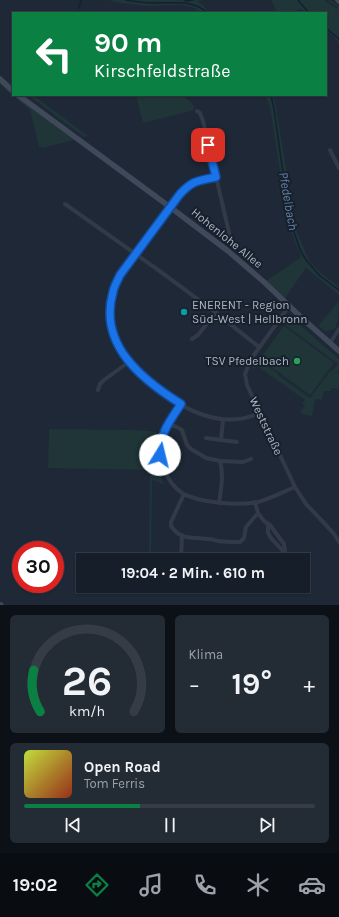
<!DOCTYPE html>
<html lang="de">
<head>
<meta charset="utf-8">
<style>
  :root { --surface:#161e29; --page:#232b35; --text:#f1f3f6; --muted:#9ea2a8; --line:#353c46; --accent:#0b8043 }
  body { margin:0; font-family:Karla,sans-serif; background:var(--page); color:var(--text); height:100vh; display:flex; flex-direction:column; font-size:15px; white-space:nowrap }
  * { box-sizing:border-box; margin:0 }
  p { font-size:13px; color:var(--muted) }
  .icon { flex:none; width:22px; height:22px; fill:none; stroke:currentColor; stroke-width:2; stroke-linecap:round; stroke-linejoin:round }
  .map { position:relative; height:605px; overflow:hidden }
  .sheet { display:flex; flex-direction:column; gap:10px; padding:10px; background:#0c1017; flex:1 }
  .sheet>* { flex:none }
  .guide { position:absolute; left:12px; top:12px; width:315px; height:84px; border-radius:0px; box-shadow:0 1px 3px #0004,0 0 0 1px var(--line); background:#0b8043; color:#fff; overflow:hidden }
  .speed { position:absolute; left:12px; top:541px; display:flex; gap:8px; font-size:20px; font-weight:700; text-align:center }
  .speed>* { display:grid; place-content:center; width:52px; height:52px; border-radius:50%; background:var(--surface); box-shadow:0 1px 3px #0004,0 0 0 1px var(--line); line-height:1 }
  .speed .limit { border:6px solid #d22; background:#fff; color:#111 }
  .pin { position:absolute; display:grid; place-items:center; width:34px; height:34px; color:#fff; margin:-17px; border-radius:8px; box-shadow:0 2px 6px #0006 }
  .me { position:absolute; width:44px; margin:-22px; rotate:9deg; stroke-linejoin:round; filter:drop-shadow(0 0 3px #0008) }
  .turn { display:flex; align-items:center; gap:14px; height:84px; padding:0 16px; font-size:18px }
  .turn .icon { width:52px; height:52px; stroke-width:2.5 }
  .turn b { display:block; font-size:28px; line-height:34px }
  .big { font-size:30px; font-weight:700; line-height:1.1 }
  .sheet .tile { flex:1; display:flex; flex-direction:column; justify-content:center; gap:6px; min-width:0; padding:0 14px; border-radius:6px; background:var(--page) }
  .sheet .dial { align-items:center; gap:0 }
  .dial svg { height:104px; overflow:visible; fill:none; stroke:var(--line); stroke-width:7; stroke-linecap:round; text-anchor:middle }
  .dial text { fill:var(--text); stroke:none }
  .song { display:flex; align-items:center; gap:12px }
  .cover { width:48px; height:48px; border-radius:6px; background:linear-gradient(135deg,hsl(70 70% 55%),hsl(10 70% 35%)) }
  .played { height:4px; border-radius:2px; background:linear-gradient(90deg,var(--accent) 40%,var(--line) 40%) }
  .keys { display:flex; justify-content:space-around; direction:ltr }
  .heat { display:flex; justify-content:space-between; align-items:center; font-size:22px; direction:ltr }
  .sheet .tiles { flex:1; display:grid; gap:10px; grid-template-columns:1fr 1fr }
  .tile:last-child { grid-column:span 2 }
  .trip { position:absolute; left:76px; top:553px; width:234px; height:40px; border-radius:0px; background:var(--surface); box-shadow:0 1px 3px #0004,0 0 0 1px var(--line); font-weight:700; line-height:40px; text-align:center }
  .menu { display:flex; height:64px; justify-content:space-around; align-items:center; background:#090c10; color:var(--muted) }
  .menu .icon { width:28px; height:28px }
  .menu .on { color:var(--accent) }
  .menu b { font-size:18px; color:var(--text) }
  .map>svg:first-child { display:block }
</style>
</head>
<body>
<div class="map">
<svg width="339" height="605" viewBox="0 0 339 605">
  <rect width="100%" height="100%" fill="#1e2837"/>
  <!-- green -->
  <path fill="#203538" d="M 109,0 L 205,0 L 197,1 L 203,5 L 209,13 L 201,13 C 191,0 160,7 145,6 C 135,5 124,3 114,2 Z
    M 271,0 L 324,0 L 337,9 L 338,8 L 327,0 C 332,0 335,4 339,6 L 339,44 L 337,40 L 326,30 L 326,13 L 306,13 L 301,9 L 291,13 L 277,13 Z
    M 0,82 L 13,93 L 13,95 L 16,95 L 74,140 L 42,148 L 42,147 L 39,147 L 30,110 L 6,90 L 0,84 Z
    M 28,95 L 33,95 L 88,136 L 84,137 Z
    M 136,95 L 183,95 L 191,102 L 194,106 L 194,109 L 191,111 L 143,123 Z
    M 265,95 L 273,95 L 275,102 L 288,180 L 293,223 L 310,262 L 322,274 L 339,287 L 339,295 L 306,268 L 285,298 L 266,281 L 301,257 L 288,223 L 270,107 Z
    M 339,301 C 339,308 339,322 335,328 C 332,331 328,331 325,331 L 318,326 Z
    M 290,319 L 294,320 L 339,359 L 339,370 L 337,372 L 339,374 L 339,389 L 331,388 L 331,391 L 324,391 L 322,400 L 315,399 L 312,416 L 307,415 L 305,414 L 304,415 L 300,412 L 305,406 L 302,403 L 305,400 L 257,366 L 254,369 L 252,368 L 253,364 L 257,358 L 261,361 L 260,363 L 263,365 L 264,364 L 279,374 L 278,375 L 310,398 L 331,370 L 332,371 L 338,364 L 284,324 Z
    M 284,326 L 334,363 L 310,395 L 260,359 Z
    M 49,429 L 130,430 L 150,431 L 157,432 C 152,453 154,467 165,485 L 152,480 L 151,560 L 149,560 L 150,470 L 48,468 Z"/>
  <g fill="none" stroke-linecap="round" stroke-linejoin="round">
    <!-- stream -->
    <path stroke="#122034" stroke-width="1.5" d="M 126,0 C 136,2 147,3 158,3 C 177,3 193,0 208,13
      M 298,0 L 309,13
      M 185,1 L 193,0
      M 79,8 L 81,0
      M 326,28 L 339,39
      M 271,95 L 274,109 L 287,201 L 294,232 L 301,252 L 307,261 L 320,276 L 339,290"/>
    <!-- street -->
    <path stroke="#323a47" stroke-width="4" d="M 197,111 L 200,113 L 203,121 L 231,241
      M 330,150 L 339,168
      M 216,177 C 208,178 199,179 192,183 C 181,189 164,216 156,227 C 137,252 109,280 109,314 C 109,325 113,336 118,346 C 134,378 186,415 221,419 C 235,421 248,418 260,413
      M 65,204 L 161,272 L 215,312 L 259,347
      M 290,306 L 284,313 L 251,359 L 245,374 L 247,385 L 295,487 L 306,504 L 324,523 L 334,534 L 339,542
      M 192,339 L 198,335 L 216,312
      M 330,343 L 339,329
      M 98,390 L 100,384 L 104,380 L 129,362
      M 181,404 C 172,417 163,430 160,445 C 159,454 161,462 164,469 C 168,479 173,487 182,493 C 199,503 239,506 258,502 C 270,499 283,492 295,487
      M 168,424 L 177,427 L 182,430 L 187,445 L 191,449 L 206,458 L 220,461 L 243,462 L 251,459
      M 206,438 L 221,440 L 223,420
      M 221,440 L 237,442
      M 184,494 L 171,522 L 171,526 C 182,542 193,536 208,539 C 211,539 214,540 218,541 C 225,542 233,542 240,542 L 244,538 L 246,527 L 258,513
      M 255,502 L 258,513 L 264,521 L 270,525 L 284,544 L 285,552
      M 219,503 C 221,489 224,475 220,461
      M 268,524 L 268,533 L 271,538 L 291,560
      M 181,560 L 182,535
      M 274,560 L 285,552
      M 303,578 L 308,587
      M 167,586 L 167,588
      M 200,586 L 200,589
      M 233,586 L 233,589"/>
    <!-- secondary -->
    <path stroke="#3f495a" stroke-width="5.5" d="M 338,0 L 339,1
      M 0,79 L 13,91
      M 18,95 L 170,207 L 228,251 L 264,282 L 303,319 L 339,351
      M 0,605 L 1,605"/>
  </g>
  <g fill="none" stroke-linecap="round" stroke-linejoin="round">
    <!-- route casing -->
    <g stroke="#114b97" stroke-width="10">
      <path id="route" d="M 160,455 C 160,433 169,422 181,404 C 141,379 98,344 113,292 C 114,286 118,280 120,275 L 180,194 C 193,180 198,181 216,177 L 208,145"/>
    </g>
    <!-- route -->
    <use href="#route" stroke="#1a73e8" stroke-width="7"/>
  </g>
  <!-- markers -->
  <circle fill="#0f9aa8" stroke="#17202b" stroke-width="1.5" cx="184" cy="312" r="4"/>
  <circle fill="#2e9e5b" stroke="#17202b" stroke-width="1.5" cx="297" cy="361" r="4"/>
  <g text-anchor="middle" stroke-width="4" stroke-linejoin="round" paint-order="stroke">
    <!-- street labels -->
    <g font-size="12" fill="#abb5c5" stroke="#17202b">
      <text transform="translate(227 238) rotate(39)" y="4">Hohenlohe Allee</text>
      <text transform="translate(266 426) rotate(65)" y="4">Weststraße</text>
    </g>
    <!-- poi labels -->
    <g font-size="12" fill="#abb5c5" stroke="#17202b" text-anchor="start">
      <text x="192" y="309">ENERENT - Region<tspan x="192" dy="14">Süd-West | Hellbronn</tspan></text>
      <text x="289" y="365" text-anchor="end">TSV Pfedelbach</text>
    </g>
    <!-- water labels -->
    <g font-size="13" font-style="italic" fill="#627fa6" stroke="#17202b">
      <text transform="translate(289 201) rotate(80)" y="5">Pfedelbach</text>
    </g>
  </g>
</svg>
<div class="speed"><div class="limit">30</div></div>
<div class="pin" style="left:208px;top:145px;background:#d93025"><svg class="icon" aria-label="arrive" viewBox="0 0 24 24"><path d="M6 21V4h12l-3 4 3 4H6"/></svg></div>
<svg class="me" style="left:160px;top:455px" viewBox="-20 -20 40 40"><circle r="19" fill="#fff"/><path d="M0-13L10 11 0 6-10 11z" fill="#1a73e8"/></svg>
<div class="trip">19:04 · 2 Min. · 610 m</div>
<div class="guide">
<div class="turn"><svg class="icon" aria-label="left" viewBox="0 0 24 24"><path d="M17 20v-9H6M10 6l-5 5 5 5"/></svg><div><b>90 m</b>Kirschfeldstraße</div></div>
</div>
</div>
<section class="sheet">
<div class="tiles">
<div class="tile dial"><svg viewBox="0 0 100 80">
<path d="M14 69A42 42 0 1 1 86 69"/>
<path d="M14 69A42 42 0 0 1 9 37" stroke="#0b8043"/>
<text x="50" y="56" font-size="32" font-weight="700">26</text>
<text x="50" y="72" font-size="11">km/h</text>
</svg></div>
<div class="tile"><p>Klima</p>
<div class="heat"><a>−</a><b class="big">19°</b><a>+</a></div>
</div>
<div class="tile">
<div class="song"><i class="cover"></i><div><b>Open Road</b><p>Tom Ferris</p></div></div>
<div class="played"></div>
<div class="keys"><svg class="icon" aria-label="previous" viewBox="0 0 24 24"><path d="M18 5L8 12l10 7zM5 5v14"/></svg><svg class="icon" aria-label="pause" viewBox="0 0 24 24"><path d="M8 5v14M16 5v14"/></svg><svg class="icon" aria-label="next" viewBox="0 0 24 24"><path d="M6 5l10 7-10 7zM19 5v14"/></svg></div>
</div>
</div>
</section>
<nav class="menu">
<b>19:02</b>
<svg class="icon on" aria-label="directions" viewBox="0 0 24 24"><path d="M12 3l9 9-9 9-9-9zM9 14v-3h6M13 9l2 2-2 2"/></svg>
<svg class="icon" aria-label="music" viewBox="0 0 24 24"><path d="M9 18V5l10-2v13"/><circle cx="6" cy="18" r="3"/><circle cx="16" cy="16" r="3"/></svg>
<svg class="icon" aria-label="phone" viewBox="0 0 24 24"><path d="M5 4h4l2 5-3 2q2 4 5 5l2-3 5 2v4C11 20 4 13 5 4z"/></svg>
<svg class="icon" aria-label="climate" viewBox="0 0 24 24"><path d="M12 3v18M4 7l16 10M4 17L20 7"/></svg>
<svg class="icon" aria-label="car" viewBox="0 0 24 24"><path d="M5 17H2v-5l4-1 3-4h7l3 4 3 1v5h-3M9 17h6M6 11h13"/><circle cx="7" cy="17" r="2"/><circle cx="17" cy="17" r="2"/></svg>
</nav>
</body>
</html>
